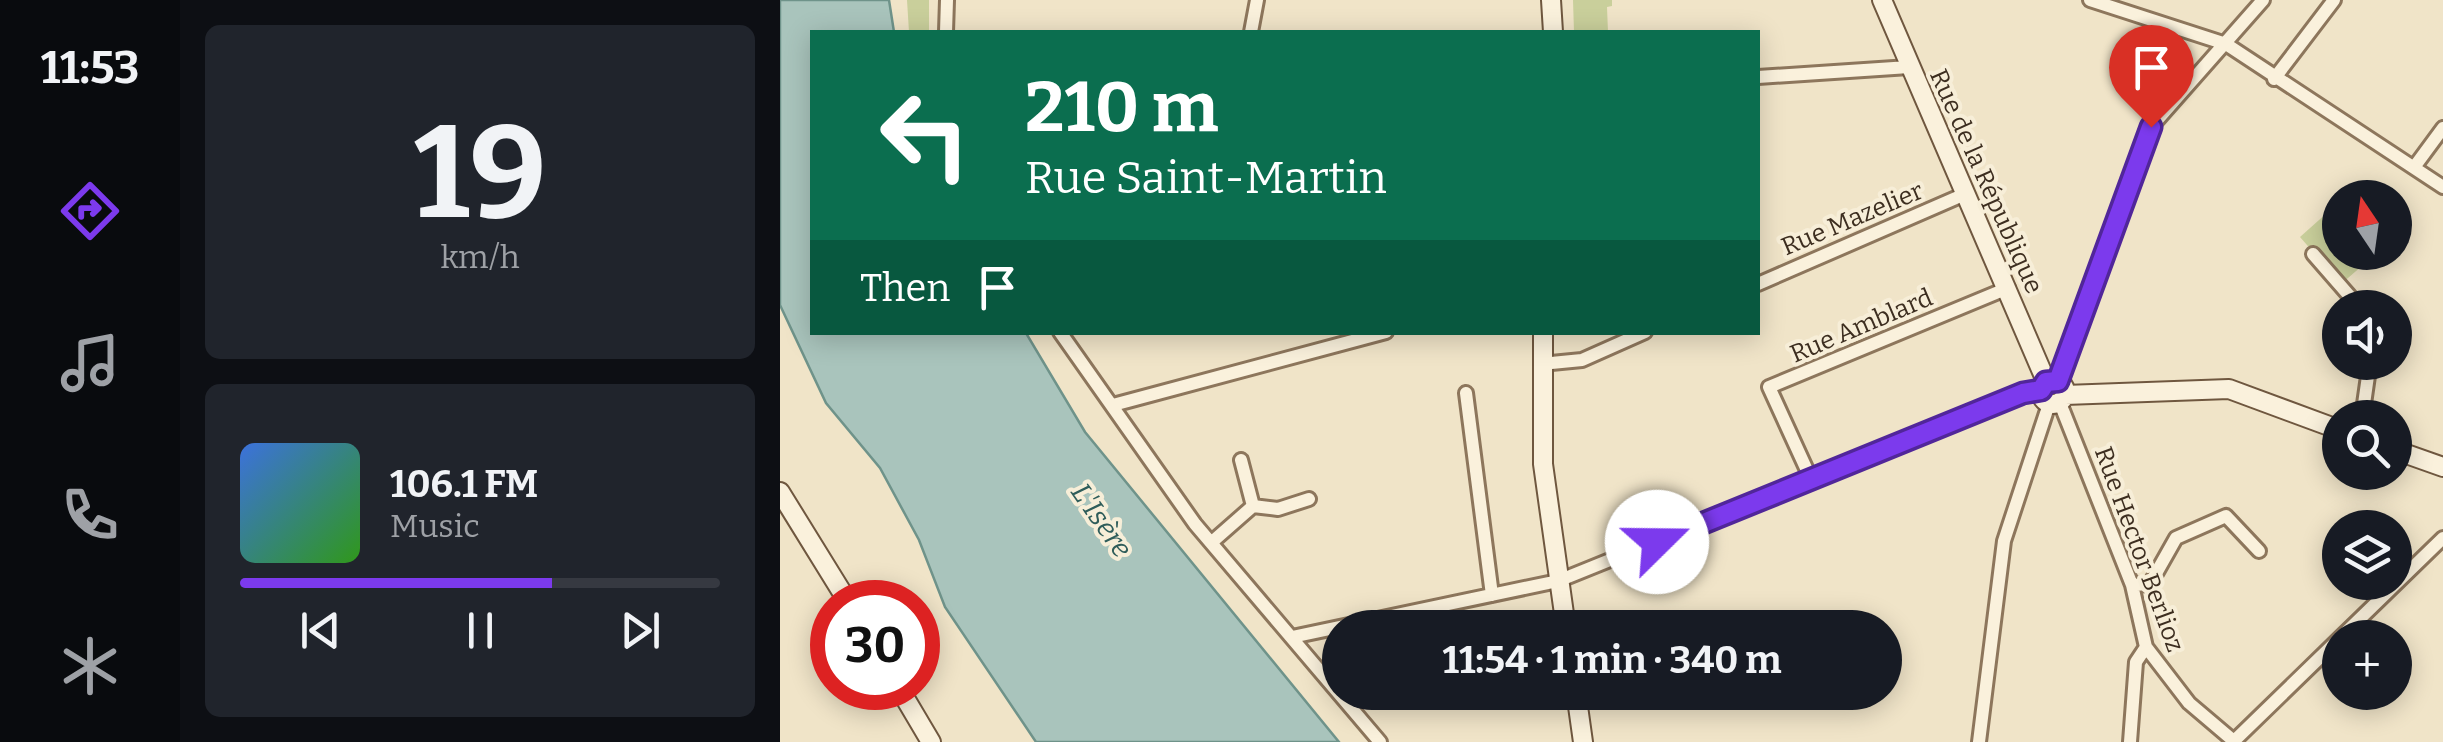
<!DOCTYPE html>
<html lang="en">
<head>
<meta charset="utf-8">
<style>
  :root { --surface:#171b24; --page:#20242c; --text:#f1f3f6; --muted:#9ea1a6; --line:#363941; --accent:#7c3aed }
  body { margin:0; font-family:Bitter,serif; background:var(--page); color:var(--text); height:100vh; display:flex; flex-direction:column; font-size:38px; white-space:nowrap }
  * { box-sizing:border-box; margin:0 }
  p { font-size:32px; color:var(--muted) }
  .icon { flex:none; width:55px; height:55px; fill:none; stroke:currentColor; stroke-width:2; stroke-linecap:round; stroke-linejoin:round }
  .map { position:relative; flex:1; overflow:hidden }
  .drawer { display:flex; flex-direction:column; gap:25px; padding:25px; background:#0d0f14; width:600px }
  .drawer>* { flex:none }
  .top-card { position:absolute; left:30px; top:30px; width:950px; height:305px; border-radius:0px; box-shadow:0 5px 25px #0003; background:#0b6e4f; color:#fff; overflow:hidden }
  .needle { width:65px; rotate:347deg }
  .tools { position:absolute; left:1542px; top:180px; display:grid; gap:20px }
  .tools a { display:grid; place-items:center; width:90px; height:90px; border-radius:50%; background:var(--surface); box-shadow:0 5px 25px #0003; font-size:50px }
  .speed { position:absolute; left:30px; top:580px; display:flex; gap:20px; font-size:50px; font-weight:700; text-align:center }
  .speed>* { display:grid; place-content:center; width:130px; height:130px; border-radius:50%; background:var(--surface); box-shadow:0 5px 25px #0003; line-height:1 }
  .speed .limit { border:15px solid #d22; background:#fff; color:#111 }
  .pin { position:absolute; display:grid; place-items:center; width:85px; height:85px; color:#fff; margin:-102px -42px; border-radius:50% 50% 50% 0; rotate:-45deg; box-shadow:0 0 10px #0007 }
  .pin .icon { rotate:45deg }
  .me { position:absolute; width:110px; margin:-55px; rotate:68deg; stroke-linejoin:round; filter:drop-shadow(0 0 8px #0008) }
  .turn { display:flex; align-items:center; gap:35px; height:210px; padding:0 50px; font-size:45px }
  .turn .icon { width:130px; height:130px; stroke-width:2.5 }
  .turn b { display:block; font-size:70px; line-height:85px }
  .then { display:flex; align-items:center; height:95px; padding:0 50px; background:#0003; gap:20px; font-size:38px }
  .drawer .card { flex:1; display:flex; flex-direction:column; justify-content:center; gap:15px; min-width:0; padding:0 35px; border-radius:15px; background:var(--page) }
  .drawer .dial { align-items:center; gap:0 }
  .dial b { font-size:130px; line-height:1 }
  .song { display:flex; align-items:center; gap:30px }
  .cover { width:120px; height:120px; border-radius:15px; background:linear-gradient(135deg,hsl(220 70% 55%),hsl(110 70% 35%)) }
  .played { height:10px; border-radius:5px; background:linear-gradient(90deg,var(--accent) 65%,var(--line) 65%) }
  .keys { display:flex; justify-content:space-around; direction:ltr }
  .trip { position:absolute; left:542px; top:610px; width:580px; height:100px; border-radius:50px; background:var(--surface); box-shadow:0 5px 25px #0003; font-weight:700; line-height:100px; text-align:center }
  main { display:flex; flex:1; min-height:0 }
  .dock { display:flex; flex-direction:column; width:180px; justify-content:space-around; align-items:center; background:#090b0e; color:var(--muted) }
  .dock .icon { width:70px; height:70px }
  .dock .selected { color:var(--accent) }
  .dock b { font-size:45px; color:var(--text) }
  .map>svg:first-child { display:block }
</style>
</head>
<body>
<main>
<nav class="dock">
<b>11:53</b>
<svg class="icon selected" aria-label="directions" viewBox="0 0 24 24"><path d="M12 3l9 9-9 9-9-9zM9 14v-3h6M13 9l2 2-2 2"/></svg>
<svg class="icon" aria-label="music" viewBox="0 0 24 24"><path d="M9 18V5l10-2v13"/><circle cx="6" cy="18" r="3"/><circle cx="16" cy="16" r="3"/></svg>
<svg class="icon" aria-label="phone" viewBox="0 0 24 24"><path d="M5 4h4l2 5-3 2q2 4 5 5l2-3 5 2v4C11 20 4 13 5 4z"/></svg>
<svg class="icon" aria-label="climate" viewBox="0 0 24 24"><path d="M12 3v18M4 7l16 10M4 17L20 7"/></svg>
</nav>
<section class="drawer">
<div class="card dial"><b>19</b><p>km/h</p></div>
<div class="card">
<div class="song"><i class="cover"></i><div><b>106.1 FM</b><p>Music</p></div></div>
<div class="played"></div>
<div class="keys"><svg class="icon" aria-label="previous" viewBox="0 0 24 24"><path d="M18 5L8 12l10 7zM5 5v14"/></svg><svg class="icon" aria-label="pause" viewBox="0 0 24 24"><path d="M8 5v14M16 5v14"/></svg><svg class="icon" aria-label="next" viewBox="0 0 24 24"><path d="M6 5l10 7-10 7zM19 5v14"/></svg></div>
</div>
</section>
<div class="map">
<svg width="1663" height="742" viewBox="0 0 1663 742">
  <rect width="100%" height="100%" fill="#f0e4c8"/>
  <!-- green -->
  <path fill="#c9cf9b" d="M 127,0 L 149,0 L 149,32 L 129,32 Z
    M 793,0 L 832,0 L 832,6 L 827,7 L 828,32 L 794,32 Z
    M 1548,212 L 1560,226 L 1560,252 L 1584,253 L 1590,259 L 1561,284 L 1520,237 Z"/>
  <!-- water -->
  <path fill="#a9c4bc" stroke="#6f938a" stroke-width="2.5" d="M 0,0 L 109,0 L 114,32 L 32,32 L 32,332 L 246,333 L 305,432 L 559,742 L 256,742 L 165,607 L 139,540 L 100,468 L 46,403 L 0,305 Z"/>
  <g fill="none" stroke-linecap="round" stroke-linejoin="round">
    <!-- street casing -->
    <g stroke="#8d765c" stroke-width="18">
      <path id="street" d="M 1310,0 L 1446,44 L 1663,187
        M 166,32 L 167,0
        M 471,32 L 477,0
        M 978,77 L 1129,67
        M 1494,79 L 1554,0
        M 1635,166 L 1663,128
        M 1533,254 L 1580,308
        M 978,284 L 1185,194
        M 280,332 L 415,524 L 600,742
        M 761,364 L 802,360 L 865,332
        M 1278,381 L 1371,127 L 1483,0
        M 686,393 L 712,595
        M 1280,403 L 1352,585 L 1366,647 L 1409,703 L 1455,742
        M 333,405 L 606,332
        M 1582,418 L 1590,362
        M 1031,479 L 989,387 L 1228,288
        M 473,506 L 498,509 L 529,499
        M 432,542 L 473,506 L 461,460
        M 1352,585 L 1370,584 L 1396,538 L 1446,516 L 1479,551
        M 512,637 L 778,581 L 1243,393 L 1261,390
        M 1560,638 L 1663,538
        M 1454,741 L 1560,638
        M 1199,742 L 1224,541 L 1269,404
        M 1350,742 L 1356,662 L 1366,647"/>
    </g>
    <!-- secondary casing -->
    <g stroke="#6f573f" stroke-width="22">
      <path id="secondary" d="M 771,0 L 773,32
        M 1102,0 L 1266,381
        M 763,332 L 763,464 L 786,628
        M1261 392a12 12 0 1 1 24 0a12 12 0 1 1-24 0Z
        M 1285,395 L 1449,389 L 1560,430
        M 1615,450 L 1663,467
        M 0,492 L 68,602
        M 119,688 L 151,742
        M 796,692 L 803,742"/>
    </g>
    <!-- street -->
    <use href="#street" stroke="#faf1dc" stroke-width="12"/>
    <!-- secondary -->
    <use href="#secondary" stroke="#faf1dc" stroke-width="18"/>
  </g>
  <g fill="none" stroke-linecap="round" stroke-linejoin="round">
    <!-- route casing -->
    <g stroke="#51269a" stroke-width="25">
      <path id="route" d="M 877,542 L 1243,393 L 1261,390 L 1266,382 L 1278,381 L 1371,127"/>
    </g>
    <!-- route -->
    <use href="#route" stroke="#7c3aed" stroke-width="18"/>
  </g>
  <g text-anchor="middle" stroke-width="8" stroke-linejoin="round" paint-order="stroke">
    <!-- street labels -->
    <g font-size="25" fill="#3d2e20" stroke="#f7eed8">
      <text transform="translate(1207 181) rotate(66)" y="9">Rue de la République</text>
      <text transform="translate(1072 218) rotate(-23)" y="9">Rue Mazelier</text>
      <text transform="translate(1081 325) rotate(-23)" y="9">Rue Amblard</text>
      <text transform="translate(1360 549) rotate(70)" y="9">Rue Hector Berlioz</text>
    </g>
    <!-- water labels -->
    <g font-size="28" font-style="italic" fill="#2f5d5a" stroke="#f7eed8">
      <text transform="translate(322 520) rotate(55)" y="10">L'Isère</text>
    </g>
  </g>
</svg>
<div class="tools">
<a><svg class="needle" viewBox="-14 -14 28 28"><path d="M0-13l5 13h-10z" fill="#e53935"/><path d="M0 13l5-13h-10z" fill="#9ea1a6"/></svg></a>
<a><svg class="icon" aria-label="sound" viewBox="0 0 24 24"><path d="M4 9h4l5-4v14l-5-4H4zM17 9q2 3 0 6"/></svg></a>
<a><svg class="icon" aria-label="search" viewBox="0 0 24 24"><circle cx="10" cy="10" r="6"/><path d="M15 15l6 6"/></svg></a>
<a><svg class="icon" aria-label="layers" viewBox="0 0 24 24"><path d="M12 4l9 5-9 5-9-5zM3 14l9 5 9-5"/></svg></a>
<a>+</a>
</div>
<div class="speed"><div class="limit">30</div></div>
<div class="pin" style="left:1371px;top:127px;background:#d93025"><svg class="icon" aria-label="arrive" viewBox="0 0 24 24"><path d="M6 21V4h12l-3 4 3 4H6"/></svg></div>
<svg class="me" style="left:877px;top:542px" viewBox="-20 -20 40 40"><circle r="19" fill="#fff"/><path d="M0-13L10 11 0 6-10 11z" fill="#7c3aed"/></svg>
<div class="trip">11:54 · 1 min · 340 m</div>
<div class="top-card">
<div class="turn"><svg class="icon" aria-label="left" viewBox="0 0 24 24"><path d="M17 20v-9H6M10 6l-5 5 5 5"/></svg><div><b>210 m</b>Rue Saint-Martin</div></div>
<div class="then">Then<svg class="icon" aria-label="arrive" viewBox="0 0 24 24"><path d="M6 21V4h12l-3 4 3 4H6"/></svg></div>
</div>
</div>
</main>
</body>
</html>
